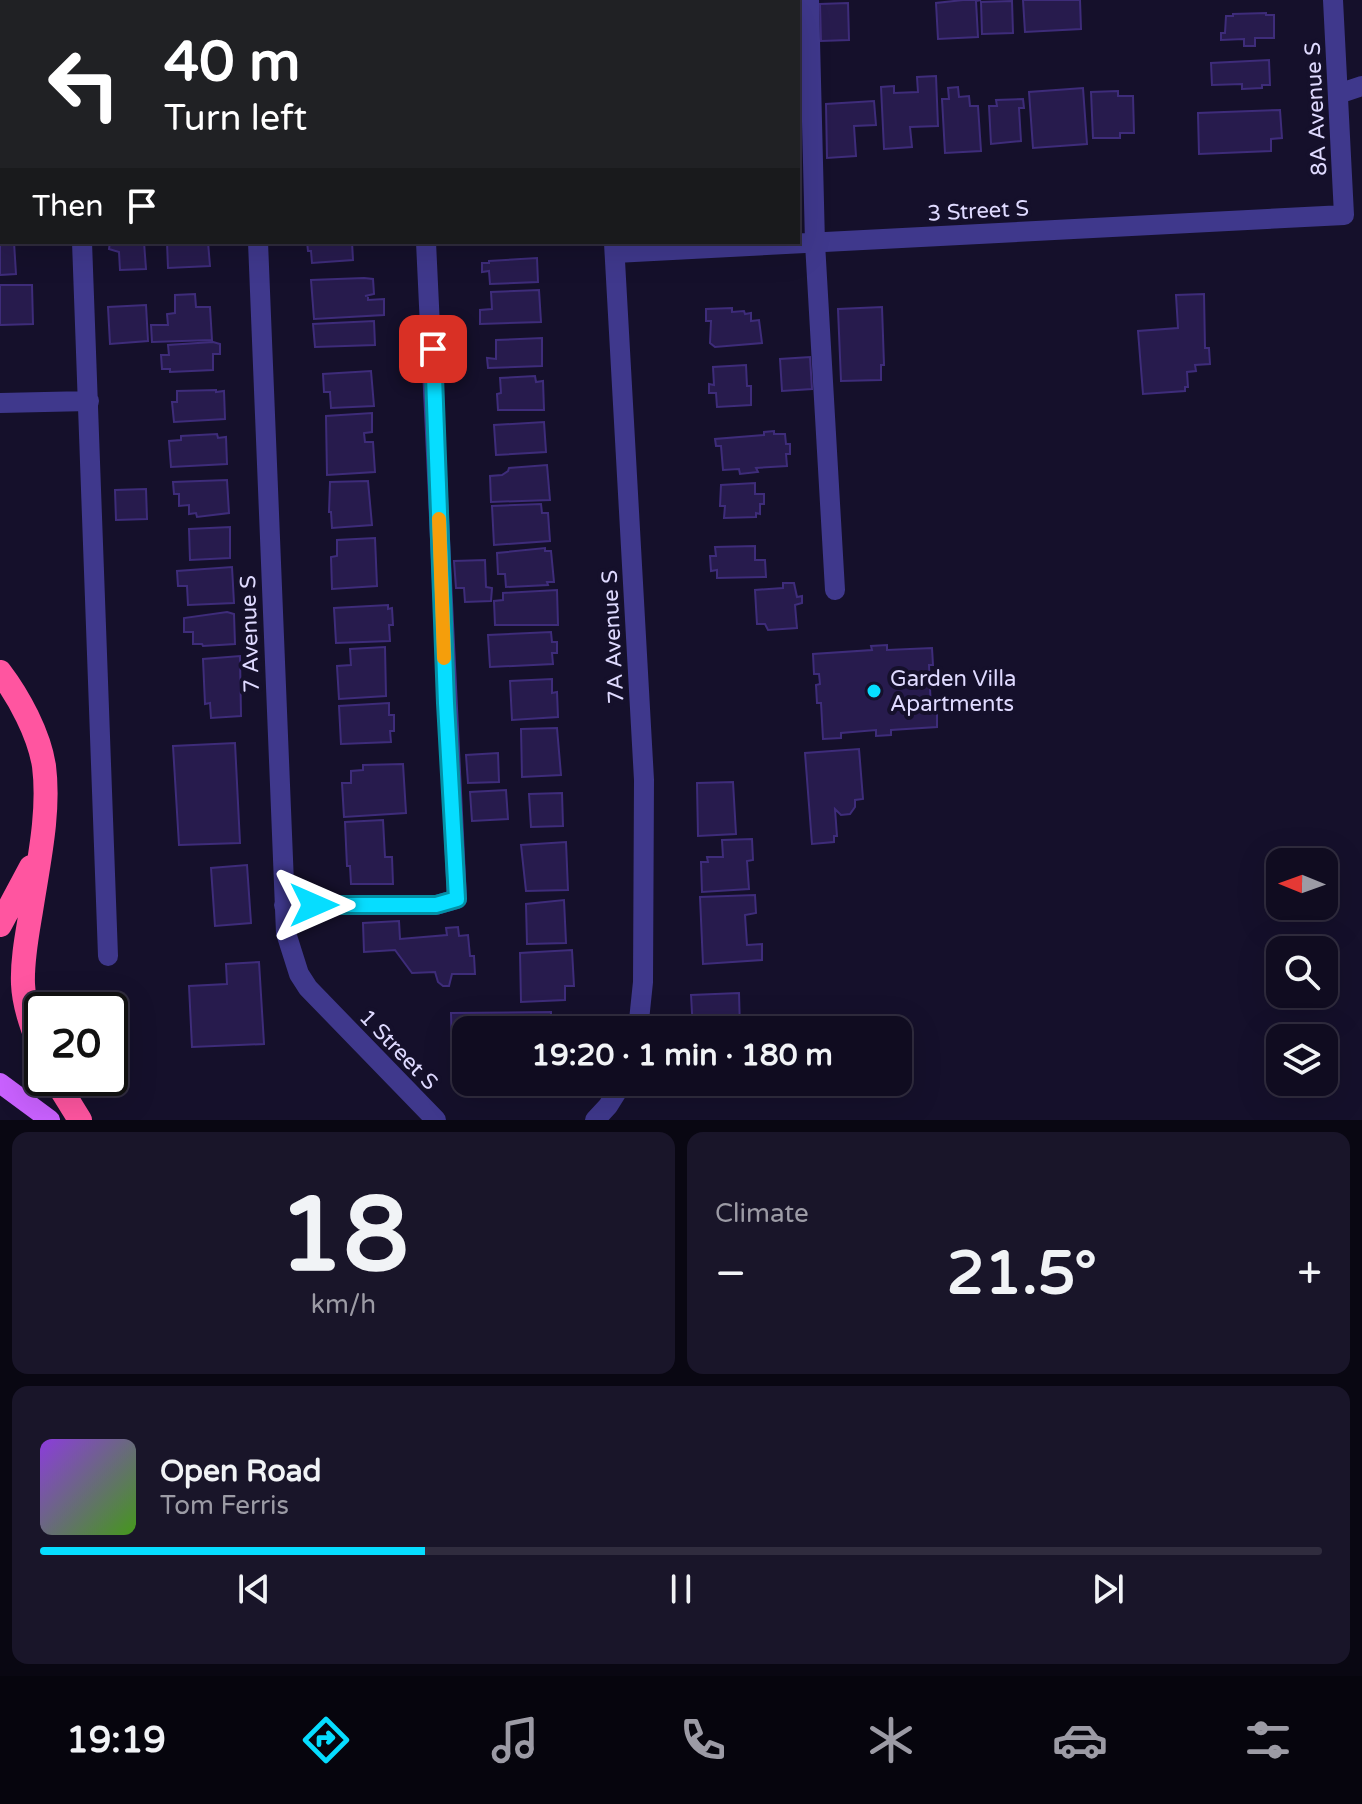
<!DOCTYPE html>
<html lang="en">
<head>
<meta charset="utf-8">
<style>
  :root { --surface:#100c20; --page:#191529; --text:#f1f3f6; --muted:#9c9ba5; --line:#302c3e; --accent:#06ddff }
  body { margin:0; font-family:"Varela Round",sans-serif; background:var(--page); color:var(--text); height:100vh; display:flex; flex-direction:column; font-size:30px; white-space:nowrap }
  * { box-sizing:border-box; margin:0 }
  p { font-size:26px; color:var(--muted) }
  .icon { flex:none; width:44px; height:44px; fill:none; stroke:currentColor; stroke-width:2; stroke-linecap:round; stroke-linejoin:round }
  .map { position:relative; height:1120px; overflow:hidden }
  .panel { display:flex; flex-direction:column; gap:12px; padding:12px; background:#090712; flex:1 }
  .panel>* { flex:none }
  .top-card { position:absolute; left:0px; top:0px; width:800px; height:244px; box-shadow:0 8px 32px #0002,0 0 0 2px var(--line); background:#202124; color:#fff; overflow:hidden }
  .needle { width:52px; rotate:271deg }
  .tools { position:absolute; left:1266px; top:848px; display:grid; gap:16px }
  .tools a { display:grid; place-items:center; width:72px; height:72px; border-radius:16px; background:var(--surface); box-shadow:0 8px 32px #0002,0 0 0 2px var(--line); font-size:40px }
  .speed { position:absolute; left:24px; top:992px; display:flex; gap:16px; font-size:40px; font-weight:700; text-align:center }
  .speed>* { display:grid; place-content:center; width:104px; height:104px; border-radius:50%; background:var(--surface); box-shadow:0 8px 32px #0002,0 0 0 2px var(--line); line-height:1 }
  .speed .limit { border:4px solid #111; border-radius:12px; background:#fff; color:#111 }
  .pin { position:absolute; display:grid; place-items:center; width:68px; height:68px; color:#fff; margin:-34px; border-radius:16px; box-shadow:0 4px 12px #0006 }
  .me { position:absolute; width:88px; margin:-44px; rotate:90deg; stroke-linejoin:round; filter:drop-shadow(0 0 6px #0008) }
  .turn { display:flex; align-items:center; gap:28px; height:168px; padding:0 32px; font-size:36px }
  .turn .icon { width:104px; height:104px; stroke-width:2.5 }
  .turn b { display:block; font-size:56px; line-height:68px }
  .then { display:flex; align-items:center; height:76px; padding:0 32px; background:#0003; gap:16px; font-size:30px }
  .big { font-size:60px; font-weight:700; line-height:1.1 }
  .panel .card { flex:1; display:flex; flex-direction:column; justify-content:center; gap:12px; min-width:0; padding:0 28px; border-radius:16px; background:var(--page) }
  .panel .dial { align-items:center; gap:0 }
  .dial b { font-size:104px; line-height:1 }
  .song { display:flex; align-items:center; gap:24px }
  .cover { width:96px; height:96px; border-radius:12px; background:linear-gradient(135deg,hsl(270 70% 55%),hsl(100 70% 35%)) }
  .played { height:8px; border-radius:4px; background:linear-gradient(90deg,var(--accent) 30%,var(--line) 30%) }
  .keys { display:flex; justify-content:space-around; direction:ltr }
  .heat { display:flex; justify-content:space-between; align-items:center; font-size:44px; direction:ltr }
  .panel .tiles { flex:1; display:grid; gap:12px; grid-template-columns:1fr 1fr }
  .card:last-child { grid-column:span 2 }
  .trip { position:absolute; left:452px; top:1016px; width:460px; height:80px; border-radius:16px; background:var(--surface); box-shadow:0 8px 32px #0002,0 0 0 2px var(--line); font-weight:700; line-height:80px; text-align:center }
  .dock { display:flex; height:128px; justify-content:space-around; align-items:center; background:#06050d; color:var(--muted) }
  .dock .icon { width:56px; height:56px }
  .dock .on { color:var(--accent) }
  .dock b { font-size:36px; color:var(--text) }
  .map>svg:first-child { display:block }
</style>
</head>
<body>
<div class="map">
<svg width="1362" height="1120" viewBox="0 0 1362 1120">
  <rect width="100%" height="100%" fill="#15102b"/>
  <!-- building -->
  <path fill="#271b4d" stroke="#3e2c7a" stroke-width="2" d="M 963,0 L 981,0 L 976,1 L 978,37 L 938,39 L 936,3 Z
    M 1023,0 L 1080,0 L 1081,29 L 1025,32 Z
    M 1012,1 L 1013,33 L 982,34 L 981,2 Z
    M 848,3 L 849,40 L 821,41 L 820,4 Z
    M 1266,13 L 1266,15 L 1274,15 L 1274,38 L 1255,38 L 1255,46 L 1244,46 L 1244,39 L 1221,40 L 1221,33 L 1225,33 L 1226,16 L 1233,16 L 1233,14 Z
    M 1269,60 L 1270,85 L 1262,85 L 1262,88 L 1242,89 L 1242,84 L 1212,85 L 1211,63 Z
    M 936,76 L 938,126 L 910,127 L 912,147 L 884,149 L 881,87 L 894,86 L 894,93 L 918,92 L 917,77 Z
    M 958,87 L 959,97 L 969,96 L 970,106 L 978,106 L 981,151 L 945,153 L 942,99 L 949,99 L 948,88 Z
    M 1083,88 L 1087,144 L 1033,148 L 1029,92 Z
    M 1118,91 L 1118,96 L 1133,96 L 1134,133 L 1120,133 L 1120,138 L 1093,138 L 1091,92 Z
    M 1023,99 L 1024,108 L 1019,108 L 1021,141 L 991,144 L 989,106 L 997,106 L 996,100 Z
    M 874,101 L 876,125 L 854,126 L 856,156 L 827,158 L 826,104 Z
    M 1280,110 L 1282,138 L 1271,139 L 1271,151 L 1199,154 L 1198,113 Z
    M 0,227 L 2,242 L 14,242 L 16,274 L 0,275 Z
    M 110,242 L 144,242 L 146,269 L 120,270 L 119,252 L 109,249 Z
    M 167,242 L 208,242 L 210,266 L 168,268 Z
    M 307,242 L 352,242 L 353,260 L 312,263 L 311,251 L 308,251 Z
    M 537,258 L 538,282 L 490,284 L 489,271 L 482,272 L 482,263 L 489,263 L 489,261 Z
    M 364,278 L 373,279 L 374,294 L 365,296 L 368,296 L 368,300 L 384,299 L 384,315 L 314,319 L 311,280 Z
    M 0,285 L 32,285 L 33,324 L 0,325 Z
    M 539,290 L 541,322 L 480,324 L 480,310 L 492,309 L 491,292 Z
    M 195,294 L 196,307 L 210,307 L 212,340 L 152,342 L 151,325 L 168,325 L 167,314 L 175,313 L 175,295 Z
    M 1204,294 L 1205,348 L 1209,348 L 1210,364 L 1195,365 L 1196,371 L 1187,372 L 1188,387 L 1185,387 L 1185,391 L 1143,394 L 1138,331 L 1178,328 L 1176,295 Z
    M 146,305 L 148,341 L 110,344 L 108,307 Z
    M 882,307 L 884,365 L 881,365 L 881,380 L 841,381 L 838,309 Z
    M 732,308 L 732,312 L 744,311 L 745,314 L 751,313 L 751,321 L 759,320 L 762,343 L 715,347 L 710,343 L 711,321 L 706,321 L 706,309 Z
    M 374,321 L 375,345 L 315,347 L 313,324 Z
    M 542,338 L 542,366 L 488,368 L 487,358 L 496,359 L 496,340 Z
    M 213,342 L 220,344 L 220,354 L 213,354 L 213,370 L 170,372 L 170,369 L 162,369 L 161,355 L 169,355 L 168,345 Z
    M 810,357 L 812,389 L 782,391 L 780,359 Z
    M 746,365 L 747,386 L 751,386 L 751,405 L 717,407 L 716,393 L 709,393 L 709,384 L 714,385 L 713,367 Z
    M 371,371 L 374,406 L 331,408 L 330,392 L 324,392 L 323,374 Z
    M 535,376 L 536,382 L 543,381 L 544,410 L 498,410 L 497,394 L 501,393 L 500,378 Z
    M 216,390 L 216,392 L 224,391 L 225,419 L 174,422 L 172,402 L 177,402 L 177,391 Z
    M 372,413 L 372,432 L 364,433 L 365,442 L 373,442 L 375,472 L 327,475 L 326,416 Z
    M 544,422 L 546,452 L 496,455 L 494,425 Z
    M 774,431 L 774,434 L 785,434 L 786,444 L 790,444 L 790,454 L 786,454 L 787,466 L 756,468 L 758,472 L 740,474 L 739,469 L 723,470 L 721,446 L 716,446 L 715,439 L 764,435 L 764,432 Z
    M 217,434 L 218,438 L 226,437 L 227,464 L 171,467 L 169,441 L 181,440 L 181,436 Z
    M 547,465 L 550,500 L 491,502 L 490,476 L 502,475 L 508,471 L 509,468 Z
    M 227,480 L 229,513 L 197,517 L 196,513 L 189,514 L 189,505 L 179,506 L 179,494 L 174,494 L 173,482 Z
    M 368,481 L 372,525 L 332,528 L 331,512 L 329,512 L 330,482 Z
    M 755,483 L 755,494 L 764,494 L 764,504 L 760,504 L 760,514 L 756,513 L 756,517 L 724,518 L 725,506 L 720,506 L 721,485 Z
    M 146,489 L 147,519 L 116,520 L 115,490 Z
    M 541,504 L 542,513 L 548,513 L 550,541 L 494,545 L 492,506 Z
    M 230,527 L 230,558 L 190,560 L 189,529 Z
    M 375,538 L 377,586 L 332,589 L 331,557 L 337,556 L 337,540 Z
    M 755,546 L 755,560 L 765,560 L 766,577 L 717,578 L 717,570 L 711,571 L 710,556 L 716,556 L 715,547 Z
    M 545,548 L 545,551 L 551,551 L 554,582 L 547,582 L 548,585 L 506,587 L 505,574 L 498,574 L 497,553 Z
    M 485,560 L 486,587 L 492,588 L 491,601 L 465,602 L 464,588 L 456,588 L 454,561 Z
    M 232,567 L 234,603 L 188,605 L 187,586 L 178,586 L 177,571 Z
    M 783,583 L 794,583 L 797,597 L 802,596 L 802,603 L 795,605 L 797,628 L 768,630 L 765,624 L 757,624 L 755,590 L 783,588 Z
    M 557,590 L 558,625 L 495,625 L 494,601 L 503,600 L 503,593 Z
    M 388,605 L 388,609 L 392,608 L 393,625 L 389,625 L 390,641 L 336,643 L 334,608 Z
    M 227,612 L 234,614 L 235,644 L 203,646 L 202,644 L 193,644 L 193,632 L 184,632 L 184,618 Z
    M 551,632 L 552,642 L 557,642 L 557,653 L 552,653 L 553,664 L 490,667 L 488,635 Z
    M 887,645 L 887,650 L 932,648 L 933,665 L 929,665 L 931,710 L 937,710 L 937,727 L 891,730 L 891,735 L 876,736 L 876,730 L 841,733 L 841,738 L 823,739 L 821,703 L 817,703 L 816,685 L 820,684 L 819,674 L 814,674 L 813,654 L 872,650 L 871,646 Z
    M 385,647 L 386,696 L 339,699 L 337,666 L 351,665 L 350,649 Z
    M 240,656 L 241,716 L 211,718 L 210,703 L 205,704 L 203,659 Z
    M 552,679 L 552,693 L 557,692 L 558,717 L 512,720 L 510,681 Z
    M 389,703 L 389,715 L 394,715 L 394,731 L 390,731 L 391,742 L 341,744 L 339,706 Z
    M 557,728 L 561,775 L 522,777 L 521,729 Z
    M 235,743 L 240,843 L 179,845 L 173,746 Z
    M 859,749 L 863,799 L 855,800 L 855,807 L 850,814 L 841,815 L 835,809 L 837,836 L 834,836 L 834,842 L 812,844 L 805,753 Z
    M 498,753 L 499,782 L 468,783 L 466,755 Z
    M 403,764 L 406,813 L 344,817 L 342,783 L 351,783 L 351,771 L 363,770 L 363,765 Z
    M 733,782 L 736,834 L 698,836 L 697,783 Z
    M 506,790 L 508,819 L 472,821 L 470,792 Z
    M 562,793 L 563,826 L 531,827 L 529,794 Z
    M 383,820 L 385,857 L 392,857 L 393,884 L 351,884 L 350,866 L 347,866 L 345,822 Z
    M 752,839 L 753,860 L 747,861 L 749,889 L 702,892 L 701,862 L 708,862 L 707,857 L 723,857 L 722,840 Z
    M 566,842 L 568,890 L 526,891 L 521,845 Z
    M 247,865 L 251,923 L 215,926 L 211,868 Z
    M 755,895 L 756,913 L 745,915 L 747,945 L 762,944 L 762,960 L 703,964 L 700,897 Z
    M 564,900 L 566,943 L 527,944 L 526,904 Z
    M 399,921 L 400,939 L 447,935 L 446,928 L 458,927 L 459,936 L 468,935 L 470,956 L 474,956 L 475,974 L 452,974 L 449,986 L 443,986 L 438,982 L 435,972 L 412,973 L 395,950 L 364,952 L 363,923 Z
    M 572,950 L 574,986 L 565,986 L 565,1000 L 521,1002 L 520,953 Z
    M 259,962 L 264,1044 L 192,1047 L 189,986 L 227,984 L 226,964 Z
    M 739,993 L 740,1030 L 693,1030 L 691,995 Z
    M 551,1012 L 551,1030 L 466,1030 L 466,1052 L 452,1052 L 451,1013 Z
    M 480,1082 L 558,1082 L 552,1087 L 494,1089 L 487,1088 Z"/>
  <g fill="none" stroke-linecap="round" stroke-linejoin="round">
    <!-- minor -->
    <path stroke="#3f388c" stroke-width="20" d="M 71,0 L 71,2
      M 249,0 L 249,2
      M 412,0 L 412,2
      M 603,0 L 603,2
      M 809,0 L 815,243 L 835,590
      M 1338,94 L 1362,86
      M 82,242 L 108,956
      M 258,242 L 286,933 L 299,974 L 308,988 L 436,1120
      M 614,243 L 644,780 L 643,982 L 638,1030
      M 615,253 L 1344,215 L 1333,0
      M 0,403 L 89,401
      M 284,905 L 436,905 L 457,899 L 426,242
      M 595,1120 L 608,1106 L 623,1082"/>
    <!-- major -->
    <path stroke="#c961ff" stroke-width="20" d="M 0,1083 L 50,1120"/>
    <!-- highway -->
    <path stroke="#ff55a0" stroke-width="24" d="M 0,672 C 19,697 39,734 44,766 C 50,813 38,865 31,911 C 27,935 22,960 23,984 C 24,1008 34,1032 42,1054
      M 0,925 L 31,867
      M 54,1078 L 80,1120"/>
  </g>
  <g fill="none" stroke-linecap="round" stroke-linejoin="round">
    <!-- route casing -->
    <g stroke="#0490a6" stroke-width="20">
      <path id="route" d="M 314,905 L 436,905 L 457,899 L 446,703 L 433,349"/>
    </g>
    <!-- route -->
    <use href="#route" stroke="#06ddff" stroke-width="14"/>
    <!-- slow -->
    <path stroke="#f59e0b" stroke-width="14" d="M 439,519 L 444,658"/>
  </g>
  <!-- markers -->
  <circle fill="#06ddff" stroke="#15102b" stroke-width="3" cx="874" cy="691" r="8"/>
  <g text-anchor="middle" stroke-width="8" stroke-linejoin="round" paint-order="stroke">
    <!-- street labels -->
    <g font-size="22" fill="#dfdaff" stroke="#15102b">
      <text transform="translate(1315 109) rotate(-93)" y="8">8A Avenue S</text>
      <text transform="translate(978 210) rotate(-3)" y="8">3 Street S</text>
      <text transform="translate(249 634) rotate(-92)" y="8">7 Avenue S</text>
      <text transform="translate(612 637) rotate(-93)" y="8">7A Avenue S</text>
      <text transform="translate(399 1049) rotate(46)" y="8">1 Street S</text>
    </g>
    <!-- poi labels -->
    <g font-size="22" fill="#dfdaff" stroke="#15102b" text-anchor="start">
      <text x="890" y="686">Garden Villa<tspan x="890" dy="25">Apartments</tspan></text>
    </g>
  </g>
</svg>
<div class="tools">
<a><svg class="needle" viewBox="-14 -14 28 28"><path d="M0-13l5 13h-10z" fill="#e53935"/><path d="M0 13l5-13h-10z" fill="#9c9ba5"/></svg></a>
<a><svg class="icon" aria-label="search" viewBox="0 0 24 24"><circle cx="10" cy="10" r="6"/><path d="M15 15l6 6"/></svg></a>
<a><svg class="icon" aria-label="layers" viewBox="0 0 24 24"><path d="M12 4l9 5-9 5-9-5zM3 14l9 5 9-5"/></svg></a>
</div>
<div class="speed"><div class="limit">20</div></div>
<div class="pin" style="left:433px;top:349px;background:#d93025"><svg class="icon" aria-label="arrive" viewBox="0 0 24 24"><path d="M6 21V4h12l-3 4 3 4H6"/></svg></div>
<svg class="me" style="left:314px;top:905px" viewBox="-20 -20 40 40"><path d="M0-17L14 15 0 8-14 15z" fill="#06ddff" stroke="#fff" stroke-width="4"/></svg>
<div class="trip">19:20 · 1 min · 180 m</div>
<div class="top-card">
<div class="turn"><svg class="icon" aria-label="left" viewBox="0 0 24 24"><path d="M17 20v-9H6M10 6l-5 5 5 5"/></svg><div><b>40 m</b>Turn left</div></div>
<div class="then">Then<svg class="icon" aria-label="arrive" viewBox="0 0 24 24"><path d="M6 21V4h12l-3 4 3 4H6"/></svg></div>
</div>
</div>
<section class="panel">
<div class="tiles">
<div class="card dial"><b>18</b><p>km/h</p></div>
<div class="card"><p>Climate</p>
<div class="heat"><a>−</a><b class="big">21.5°</b><a>+</a></div>
</div>
<div class="card">
<div class="song"><i class="cover"></i><div><b>Open Road</b><p>Tom Ferris</p></div></div>
<div class="played"></div>
<div class="keys"><svg class="icon" aria-label="previous" viewBox="0 0 24 24"><path d="M18 5L8 12l10 7zM5 5v14"/></svg><svg class="icon" aria-label="pause" viewBox="0 0 24 24"><path d="M8 5v14M16 5v14"/></svg><svg class="icon" aria-label="next" viewBox="0 0 24 24"><path d="M6 5l10 7-10 7zM19 5v14"/></svg></div>
</div>
</div>
</section>
<nav class="dock">
<b>19:19</b>
<svg class="icon on" aria-label="directions" viewBox="0 0 24 24"><path d="M12 3l9 9-9 9-9-9zM9 14v-3h6M13 9l2 2-2 2"/></svg>
<svg class="icon" aria-label="music" viewBox="0 0 24 24"><path d="M9 18V5l10-2v13"/><circle cx="6" cy="18" r="3"/><circle cx="16" cy="16" r="3"/></svg>
<svg class="icon" aria-label="phone" viewBox="0 0 24 24"><path d="M5 4h4l2 5-3 2q2 4 5 5l2-3 5 2v4C11 20 4 13 5 4z"/></svg>
<svg class="icon" aria-label="climate" viewBox="0 0 24 24"><path d="M12 3v18M4 7l16 10M4 17L20 7"/></svg>
<svg class="icon" aria-label="car" viewBox="0 0 24 24"><path d="M5 17H2v-5l4-1 3-4h7l3 4 3 1v5h-3M9 17h6M6 11h13"/><circle cx="7" cy="17" r="2"/><circle cx="17" cy="17" r="2"/></svg>
<svg class="icon" aria-label="filters" viewBox="0 0 24 24"><path d="M4 7h16M4 17h16"/><circle cx="9" cy="7" r="2"/><circle cx="15" cy="17" r="2"/></svg>
</nav>
</body>
</html>
